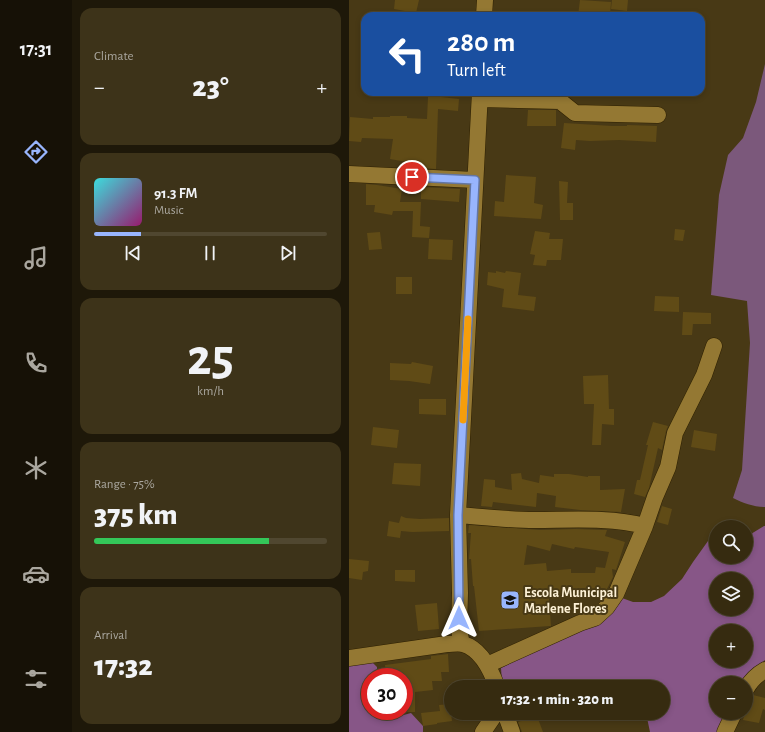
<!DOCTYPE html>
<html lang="en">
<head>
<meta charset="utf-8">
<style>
  :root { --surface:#362b10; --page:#3d3319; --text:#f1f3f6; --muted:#aaa79f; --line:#504730; --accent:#98b5fd }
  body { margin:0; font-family:"Alegreya Sans",sans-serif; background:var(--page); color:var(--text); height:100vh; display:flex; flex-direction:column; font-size:15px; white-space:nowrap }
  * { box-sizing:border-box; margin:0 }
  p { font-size:13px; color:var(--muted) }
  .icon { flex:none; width:22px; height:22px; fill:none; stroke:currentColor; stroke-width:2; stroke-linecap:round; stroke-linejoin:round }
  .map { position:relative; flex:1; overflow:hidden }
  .drawer { display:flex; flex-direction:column; gap:8px; padding:8px; background:#1e1809; width:277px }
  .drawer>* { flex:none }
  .guide { position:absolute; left:12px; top:12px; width:344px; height:84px; border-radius:12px; box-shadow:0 2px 6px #0003,0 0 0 1px var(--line); background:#1a4fa0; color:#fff; overflow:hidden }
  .controls { position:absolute; left:360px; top:520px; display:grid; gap:8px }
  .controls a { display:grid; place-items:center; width:44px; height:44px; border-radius:50%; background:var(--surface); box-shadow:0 2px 6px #0003,0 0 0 1px var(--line); font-size:20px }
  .speed { position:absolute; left:12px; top:668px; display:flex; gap:8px; font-size:20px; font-weight:700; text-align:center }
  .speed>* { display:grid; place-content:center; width:52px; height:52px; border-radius:50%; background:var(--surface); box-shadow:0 2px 6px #0003,0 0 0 1px var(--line); line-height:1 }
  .speed .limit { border:6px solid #d22; background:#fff; color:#111 }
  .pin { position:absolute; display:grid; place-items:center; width:34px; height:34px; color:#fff; margin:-17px; border:2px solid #fff; border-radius:50%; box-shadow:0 1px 4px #0007 }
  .me { position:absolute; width:44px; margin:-22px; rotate:0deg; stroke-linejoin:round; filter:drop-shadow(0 0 3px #0008) }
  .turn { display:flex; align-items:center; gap:14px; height:84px; padding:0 20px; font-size:18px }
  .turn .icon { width:52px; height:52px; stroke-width:2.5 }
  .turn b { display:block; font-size:28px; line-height:34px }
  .big { font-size:30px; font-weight:800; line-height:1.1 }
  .drawer .tile { flex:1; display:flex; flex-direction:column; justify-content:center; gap:6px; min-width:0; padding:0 14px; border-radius:12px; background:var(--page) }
  .drawer .dial { align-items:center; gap:0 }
  .dial b { font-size:52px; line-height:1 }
  .song { display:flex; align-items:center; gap:12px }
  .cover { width:48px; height:48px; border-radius:6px; background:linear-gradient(135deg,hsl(180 70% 55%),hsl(320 70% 35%)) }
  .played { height:4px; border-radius:2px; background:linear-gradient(90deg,var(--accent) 20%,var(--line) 20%) }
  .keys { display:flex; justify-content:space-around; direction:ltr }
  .heat { display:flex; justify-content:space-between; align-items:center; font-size:22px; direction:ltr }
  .charge { height:6px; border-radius:3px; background:linear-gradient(90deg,#34c759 75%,var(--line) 0) }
  .trip { position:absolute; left:95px; top:680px; width:226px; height:40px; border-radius:20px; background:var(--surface); box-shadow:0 2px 6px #0003,0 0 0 1px var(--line); font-weight:800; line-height:40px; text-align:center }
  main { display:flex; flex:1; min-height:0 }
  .menu { display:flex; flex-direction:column; width:72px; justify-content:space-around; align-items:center; background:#161106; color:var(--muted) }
  .menu .icon { width:28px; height:28px }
  .menu .on { color:var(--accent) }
  .menu b { font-size:18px; color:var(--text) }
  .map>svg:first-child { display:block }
</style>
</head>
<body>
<main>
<nav class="menu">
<b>17:31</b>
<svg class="icon on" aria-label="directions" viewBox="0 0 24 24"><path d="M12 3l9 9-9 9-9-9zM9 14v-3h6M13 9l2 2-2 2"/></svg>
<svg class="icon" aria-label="music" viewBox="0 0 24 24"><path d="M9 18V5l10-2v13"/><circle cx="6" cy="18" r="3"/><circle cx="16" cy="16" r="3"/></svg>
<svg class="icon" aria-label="phone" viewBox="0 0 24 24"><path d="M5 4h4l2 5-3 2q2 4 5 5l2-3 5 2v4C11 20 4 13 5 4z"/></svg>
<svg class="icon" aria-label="climate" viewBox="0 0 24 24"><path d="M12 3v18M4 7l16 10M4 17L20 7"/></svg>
<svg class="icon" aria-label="car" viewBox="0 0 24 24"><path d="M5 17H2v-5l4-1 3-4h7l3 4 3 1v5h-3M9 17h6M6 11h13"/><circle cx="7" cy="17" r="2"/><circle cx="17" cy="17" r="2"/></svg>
<svg class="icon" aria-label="filters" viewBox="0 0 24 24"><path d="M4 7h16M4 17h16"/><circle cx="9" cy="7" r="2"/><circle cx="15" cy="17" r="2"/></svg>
</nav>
<section class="drawer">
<div class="tile"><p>Climate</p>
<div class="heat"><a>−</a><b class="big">23°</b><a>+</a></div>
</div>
<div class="tile">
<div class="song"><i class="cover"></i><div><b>91.3 FM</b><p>Music</p></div></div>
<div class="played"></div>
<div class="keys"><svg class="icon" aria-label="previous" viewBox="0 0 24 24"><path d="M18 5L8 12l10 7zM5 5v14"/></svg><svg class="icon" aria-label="pause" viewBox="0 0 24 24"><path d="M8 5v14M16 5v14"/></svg><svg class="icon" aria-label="next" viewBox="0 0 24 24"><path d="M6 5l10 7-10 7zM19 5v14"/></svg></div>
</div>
<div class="tile dial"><b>25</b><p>km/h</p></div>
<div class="tile"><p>Range · 75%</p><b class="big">375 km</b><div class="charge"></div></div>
<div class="tile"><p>Arrival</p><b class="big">17:32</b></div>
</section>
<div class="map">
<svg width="416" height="732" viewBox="0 0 416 732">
  <rect width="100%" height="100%" fill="#483915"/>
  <!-- green -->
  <path fill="#7b587b" d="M 416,64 L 416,507 C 405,507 394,503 384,498 L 393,470 L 401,343 L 398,301 L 362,295 L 370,195 L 379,155 L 394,138 L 407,102 Z"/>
  <!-- forest -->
  <path fill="#875687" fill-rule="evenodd" d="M 415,526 L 416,526 L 416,660 L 401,672 L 395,683 L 367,683 L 367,713 L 380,713 L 370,732 L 301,732 L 297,713 L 314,713 L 314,687 L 290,687 L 290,686 L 285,687 L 154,687 L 153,683 L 152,668 L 204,641 L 273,598 L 284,602 L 302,602 L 315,596 L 333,579 L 344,562 L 359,541 L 367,543 L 367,557 L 397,557 L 397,537 ZM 367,579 L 397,579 L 397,609 L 367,609 ZM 367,631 L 397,631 L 397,661 L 367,661 Z
    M 23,662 L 28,667 L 28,677 L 21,677 L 21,711 L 29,711 L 31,718 L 47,717 L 62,713 L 74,726 L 74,732 L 0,732 L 0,665 Z"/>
  <!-- building -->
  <path fill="#604b16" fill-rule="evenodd" d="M 46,0 L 70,0 L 67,13 L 45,9 Z
    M 231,0 L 262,2 L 261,16 L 229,16 Z
    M 263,0 L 279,0 L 278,11 L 262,9 Z
    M 79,97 L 92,97 L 110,99 L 109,111 L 89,109 L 87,169 L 58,167 L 58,162 L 41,159 L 44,139 L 13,138 L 12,142 L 0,141 L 1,117 L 24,119 L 24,117 L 41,117 L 41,116 L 58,116 L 58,118 L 78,119 Z
    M 179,110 L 207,110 L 207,126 L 178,126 Z
    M 215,123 L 263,126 L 278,126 L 278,125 L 308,126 L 307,142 L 270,140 L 241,141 L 227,140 L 226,150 L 212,148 Z
    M 157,175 L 187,177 L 185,203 L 194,205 L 192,219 L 145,216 L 146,201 L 155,202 Z
    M 210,181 L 219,182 L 218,203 L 224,203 L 224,220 L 211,220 Z
    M 17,184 L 28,185 L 53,189 L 51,202 L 72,202 L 71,226 L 81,227 L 80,238 L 63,237 L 64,211 L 44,211 L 43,215 L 25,212 L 26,205 L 17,205 Z
    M 72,187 L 111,189 L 110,202 L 72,199 Z
    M 326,229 L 336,230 L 334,241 L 325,240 Z
    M 186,231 L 201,233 L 200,239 L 214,239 L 212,260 L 198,260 L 197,266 L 184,265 L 186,255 L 181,254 Z
    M 31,232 L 33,249 L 20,250 L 18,233 Z
    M 80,239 L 104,240 L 103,260 L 79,259 Z
    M 147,271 L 156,273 L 157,271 L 172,273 L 169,295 L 187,297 L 185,311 L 153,307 L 155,289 L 138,285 L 139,272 L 147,273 Z
    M 47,277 L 63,277 L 63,294 L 47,294 Z
    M 306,296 L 330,297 L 330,312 L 305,311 Z
    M 334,312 L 362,313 L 362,324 L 344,324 L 343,335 L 333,335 Z
    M 63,362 L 84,366 L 81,384 L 60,381 L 41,380 L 41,363 L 62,364 Z
    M 259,375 L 260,409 L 265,409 L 265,425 L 253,424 L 252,445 L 243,445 L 245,404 L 235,404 L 234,376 Z
    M 70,399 L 97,399 L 97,415 L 70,414 Z
    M 304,422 L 319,426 L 317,431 L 313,450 L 309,448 L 300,488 L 296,497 L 285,494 L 288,480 L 291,480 L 299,445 L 297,445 Z
    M 24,427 L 50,430 L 48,448 L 22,445 Z
    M 345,430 L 368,434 L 366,451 L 342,447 Z
    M 45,463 L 72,464 L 71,486 L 43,484 Z
    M 172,473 L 173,479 L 190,483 L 191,475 L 205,477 L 205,474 L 220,474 L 239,477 L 239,476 L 251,476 L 251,490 L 276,489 L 272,512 L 231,510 L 206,507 L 207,496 L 188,493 L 187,507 L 144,502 L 143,507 L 132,506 L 135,479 L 146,480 L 146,487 L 163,490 L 162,474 Z
    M 313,506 L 323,509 L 319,525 L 308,522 Z
    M 52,516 L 57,518 L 71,519 L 100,518 L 100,531 L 63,532 L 52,531 L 51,538 L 38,536 L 40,521 L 50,523 Z
    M 120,525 L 191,530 L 227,529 L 258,530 L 256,536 L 276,542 L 267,570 L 263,569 L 264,577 L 256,593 L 246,594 L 246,595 L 225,595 L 225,596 L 214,597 L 214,598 L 200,599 L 202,626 L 201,626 L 130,631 L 125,586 L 124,586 L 122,559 L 120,559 L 122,533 L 119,533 ZM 203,544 L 225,549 L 226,547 L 260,552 L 256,568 L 247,567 L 246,573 L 222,573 L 222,569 L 198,571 L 197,563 L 175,565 L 178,545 L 201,551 Z
    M 0,559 L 20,561 L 19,571 L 14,572 L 13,580 L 0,578 Z
    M 46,570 L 66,570 L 66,582 L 46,581 Z
    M 88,603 L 90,629 L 69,631 L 66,605 Z
    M 99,654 L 100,672 L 92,672 L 93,681 L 83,681 L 84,690 L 66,692 L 66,712 L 58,712 L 58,687 L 55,688 L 55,677 L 37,677 L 36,665 L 82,659 L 82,656 Z
    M 404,695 L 416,698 L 416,710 L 414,709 L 410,723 L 394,720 L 396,713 L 397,713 L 398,698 L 401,697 Z
    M 102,704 L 102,713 L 103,721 L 88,723 L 88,724 L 74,726 L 72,713 L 91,711 L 90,705 Z
    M 188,716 L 194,732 L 173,732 L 169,722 Z"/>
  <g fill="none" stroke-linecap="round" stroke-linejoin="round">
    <!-- minor casing -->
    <g stroke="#2e2000" stroke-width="17">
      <path id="minor" d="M 135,16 L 136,0
        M 131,99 L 211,101 L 226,113 L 309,115
        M 0,174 L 126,180
        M 109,515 C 134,517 160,520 186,520 C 222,520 261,517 296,526 L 267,594 L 258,607 L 246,618 L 231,623 L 138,665
        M 296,526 L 306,497 L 319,467 L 326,433 L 355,375 L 365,346
        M 113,644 L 110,630 L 111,593 L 109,515 L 131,92
        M 0,658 L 98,644 C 103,644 109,643 114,644 C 132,649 142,670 148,687
        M 397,689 C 402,680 407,675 416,670
        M 156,713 L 163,732
        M 134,732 L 147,713
        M 376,732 L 385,713"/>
    </g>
    <!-- minor -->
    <use href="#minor" stroke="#947833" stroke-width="16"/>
  </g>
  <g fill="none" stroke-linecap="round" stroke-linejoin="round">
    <!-- route casing -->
    <g stroke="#6376a4" stroke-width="10">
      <path id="route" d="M 63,177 L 126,180 L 109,515 L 110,618"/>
    </g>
    <!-- route -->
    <use href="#route" stroke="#98b5fd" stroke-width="7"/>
    <!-- slow -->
    <path stroke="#f59e0b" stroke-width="7" d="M 114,420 L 119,319"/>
  </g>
  <!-- icons -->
  <defs>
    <g id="school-square" transform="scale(1)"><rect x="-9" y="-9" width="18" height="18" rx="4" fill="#98b5fd" stroke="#483915"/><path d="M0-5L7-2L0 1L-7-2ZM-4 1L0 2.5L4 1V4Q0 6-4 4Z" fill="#111"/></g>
  </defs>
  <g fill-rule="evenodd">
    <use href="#school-square" x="161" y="600"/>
  </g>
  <g text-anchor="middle" stroke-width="4" stroke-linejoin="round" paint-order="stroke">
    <!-- poi labels -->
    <g font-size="14" font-weight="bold" fill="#fdf1d6" stroke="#483915" text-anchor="start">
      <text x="175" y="597">Escola Municipal<tspan x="175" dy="16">Marlene Flores</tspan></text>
    </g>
  </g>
</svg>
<div class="controls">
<a><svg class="icon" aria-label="search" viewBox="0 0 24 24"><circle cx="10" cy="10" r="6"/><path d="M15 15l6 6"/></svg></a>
<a><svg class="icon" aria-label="layers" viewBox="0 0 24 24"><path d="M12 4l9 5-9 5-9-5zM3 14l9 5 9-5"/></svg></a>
<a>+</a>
<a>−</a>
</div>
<div class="speed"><div class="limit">30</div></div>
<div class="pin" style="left:63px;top:177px;background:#d93025"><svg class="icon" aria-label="arrive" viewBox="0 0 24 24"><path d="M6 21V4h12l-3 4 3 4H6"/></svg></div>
<svg class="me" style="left:110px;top:618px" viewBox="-20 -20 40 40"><path d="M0-17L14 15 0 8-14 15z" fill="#98b5fd" stroke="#fff" stroke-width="4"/></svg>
<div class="trip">17:32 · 1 min · 320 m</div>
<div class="guide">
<div class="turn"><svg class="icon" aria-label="left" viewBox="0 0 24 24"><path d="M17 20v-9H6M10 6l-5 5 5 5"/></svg><div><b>280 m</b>Turn left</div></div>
</div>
</div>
</main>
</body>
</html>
